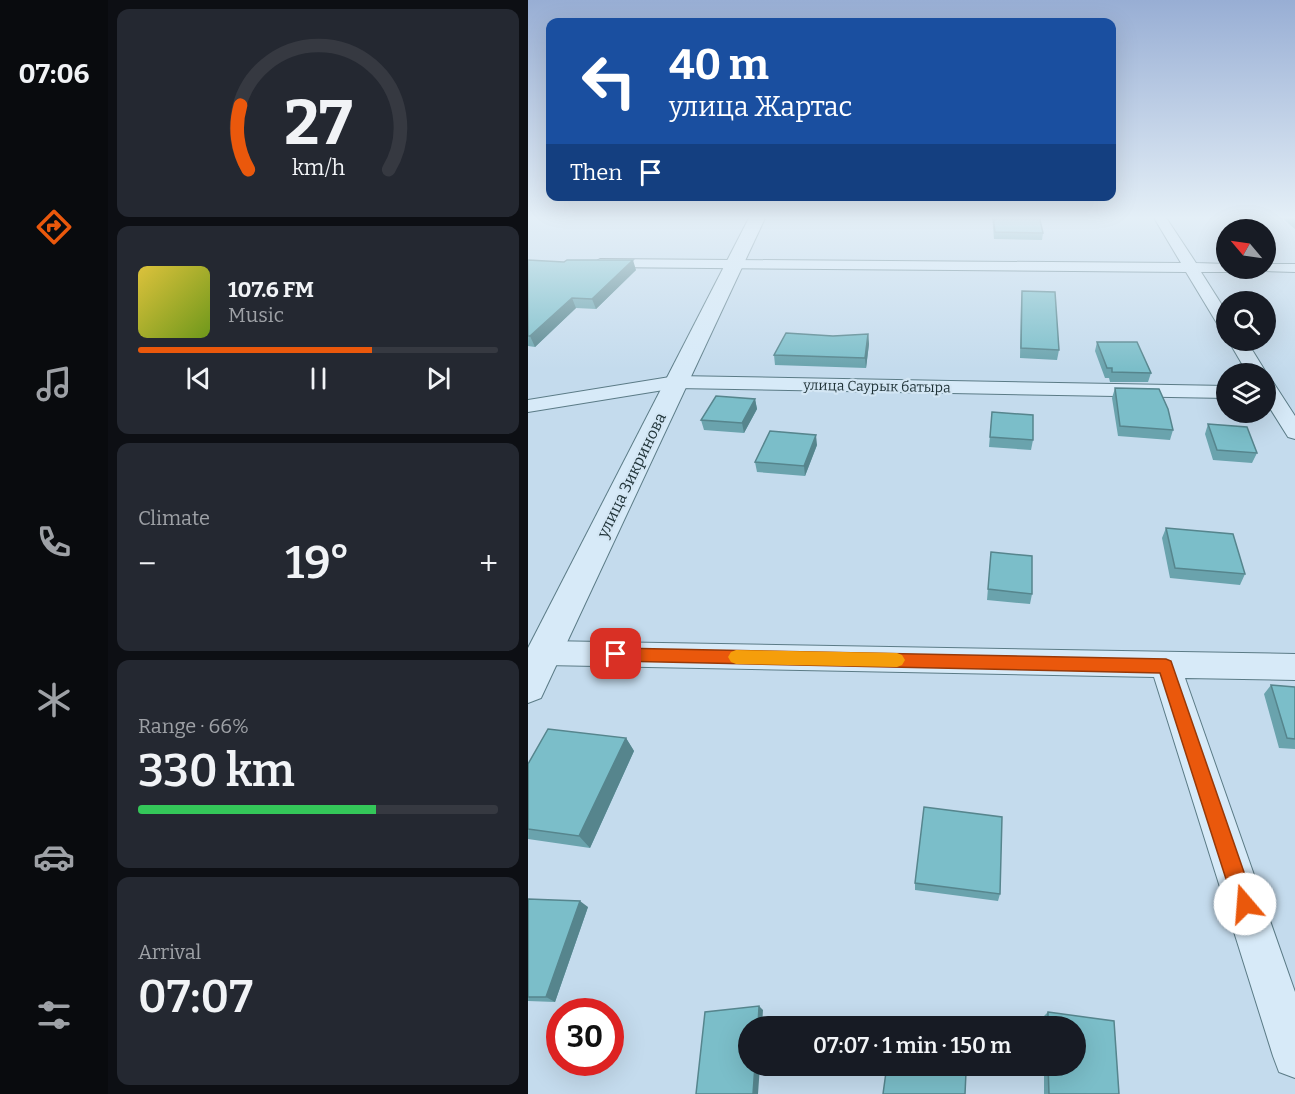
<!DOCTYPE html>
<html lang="en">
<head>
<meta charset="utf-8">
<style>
  :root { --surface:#171b24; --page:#242831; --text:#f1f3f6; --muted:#9ea1a6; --line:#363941; --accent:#ea580c }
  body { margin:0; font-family:Bitter,serif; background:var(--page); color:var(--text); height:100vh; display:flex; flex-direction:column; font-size:22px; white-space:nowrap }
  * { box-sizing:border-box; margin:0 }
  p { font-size:20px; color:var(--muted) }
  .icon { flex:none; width:33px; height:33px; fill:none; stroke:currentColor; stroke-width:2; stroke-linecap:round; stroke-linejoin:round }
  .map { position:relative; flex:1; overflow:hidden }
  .sheet { display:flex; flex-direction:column; gap:9px; padding:9px; background:#0d0f14; width:420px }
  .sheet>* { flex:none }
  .top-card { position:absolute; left:18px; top:18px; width:570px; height:183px; border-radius:12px; box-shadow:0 6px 24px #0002; background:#1a4fa0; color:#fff; overflow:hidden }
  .needle { width:39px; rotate:299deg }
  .buttons { position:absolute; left:688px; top:219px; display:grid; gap:12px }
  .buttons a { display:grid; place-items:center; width:60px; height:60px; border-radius:50%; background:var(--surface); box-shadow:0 6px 24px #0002; font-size:30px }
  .speed { position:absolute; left:18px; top:998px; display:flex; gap:12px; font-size:30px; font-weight:700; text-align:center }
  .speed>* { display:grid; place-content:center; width:78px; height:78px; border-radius:50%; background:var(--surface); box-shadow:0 6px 24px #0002; line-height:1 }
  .speed .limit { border:9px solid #d22; background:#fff; color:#111 }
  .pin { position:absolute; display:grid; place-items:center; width:51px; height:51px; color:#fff; margin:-26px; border-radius:12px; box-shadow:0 3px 9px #0006 }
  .me { position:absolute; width:66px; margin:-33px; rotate:342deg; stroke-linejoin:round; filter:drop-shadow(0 0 4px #0008) }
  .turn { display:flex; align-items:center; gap:21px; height:126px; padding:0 24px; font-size:27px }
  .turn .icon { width:78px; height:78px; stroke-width:2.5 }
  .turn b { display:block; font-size:42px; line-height:51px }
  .then { display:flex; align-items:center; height:57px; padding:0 24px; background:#0003; gap:12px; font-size:22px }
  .big { font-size:45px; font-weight:600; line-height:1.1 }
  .sheet .widget { flex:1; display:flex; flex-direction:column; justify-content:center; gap:9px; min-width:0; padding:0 21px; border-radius:12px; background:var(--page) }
  .sheet .dial { align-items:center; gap:0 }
  .dial svg { height:156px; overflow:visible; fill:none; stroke:var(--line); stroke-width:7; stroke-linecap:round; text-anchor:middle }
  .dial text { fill:var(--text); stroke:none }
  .song { display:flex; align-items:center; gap:18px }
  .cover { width:72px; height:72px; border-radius:9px; background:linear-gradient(135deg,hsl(50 70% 55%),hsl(80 70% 35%)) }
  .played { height:6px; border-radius:3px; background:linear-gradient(90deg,var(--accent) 65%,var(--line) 65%) }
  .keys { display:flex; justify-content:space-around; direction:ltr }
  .heat { display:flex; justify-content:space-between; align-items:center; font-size:33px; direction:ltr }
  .charge { height:9px; border-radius:4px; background:linear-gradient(90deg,#34c759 66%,var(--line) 0) }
  .trip { position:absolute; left:210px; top:1016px; width:348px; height:60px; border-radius:30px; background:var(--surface); box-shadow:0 6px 24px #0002; font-weight:600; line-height:60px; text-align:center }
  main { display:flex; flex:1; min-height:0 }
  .menu { display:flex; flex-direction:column; width:108px; justify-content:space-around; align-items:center; background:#090b0e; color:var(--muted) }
  .menu .icon { width:42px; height:42px }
  .menu .selected { color:var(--accent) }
  .menu b { font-size:27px; color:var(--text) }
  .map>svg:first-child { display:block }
</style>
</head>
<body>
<main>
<nav class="menu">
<b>07:06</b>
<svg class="icon selected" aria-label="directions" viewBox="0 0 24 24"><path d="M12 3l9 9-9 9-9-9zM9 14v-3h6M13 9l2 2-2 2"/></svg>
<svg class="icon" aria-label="music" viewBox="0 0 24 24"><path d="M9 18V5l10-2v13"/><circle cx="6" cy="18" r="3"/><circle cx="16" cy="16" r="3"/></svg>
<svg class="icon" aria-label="phone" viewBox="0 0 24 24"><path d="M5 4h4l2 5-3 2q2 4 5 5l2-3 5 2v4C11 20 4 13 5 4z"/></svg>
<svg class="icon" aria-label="climate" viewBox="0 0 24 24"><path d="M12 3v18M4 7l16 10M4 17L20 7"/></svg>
<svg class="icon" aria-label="car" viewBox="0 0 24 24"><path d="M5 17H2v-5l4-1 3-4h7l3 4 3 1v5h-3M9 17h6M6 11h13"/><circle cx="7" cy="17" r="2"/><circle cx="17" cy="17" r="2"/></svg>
<svg class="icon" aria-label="filters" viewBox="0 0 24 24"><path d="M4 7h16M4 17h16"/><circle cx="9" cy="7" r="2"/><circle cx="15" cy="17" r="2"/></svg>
</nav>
<section class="sheet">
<div class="widget dial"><svg viewBox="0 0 100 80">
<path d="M14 69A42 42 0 1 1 86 69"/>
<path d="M14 69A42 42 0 0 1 10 36" stroke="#ea580c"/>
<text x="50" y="56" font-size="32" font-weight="700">27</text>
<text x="50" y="72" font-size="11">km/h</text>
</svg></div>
<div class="widget">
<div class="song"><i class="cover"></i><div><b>107.6 FM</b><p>Music</p></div></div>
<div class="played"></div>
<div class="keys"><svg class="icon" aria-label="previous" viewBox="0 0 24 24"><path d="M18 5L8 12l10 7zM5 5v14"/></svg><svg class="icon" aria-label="pause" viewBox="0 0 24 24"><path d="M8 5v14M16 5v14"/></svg><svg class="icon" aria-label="next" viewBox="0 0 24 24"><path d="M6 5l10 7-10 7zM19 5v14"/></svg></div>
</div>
<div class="widget"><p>Climate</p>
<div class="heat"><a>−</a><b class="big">19°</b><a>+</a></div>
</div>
<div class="widget"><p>Range · 66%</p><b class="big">330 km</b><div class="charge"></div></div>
<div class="widget"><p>Arrival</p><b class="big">07:07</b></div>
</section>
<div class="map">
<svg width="767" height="1094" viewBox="0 0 767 1094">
  <rect width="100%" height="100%" fill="#c4dbed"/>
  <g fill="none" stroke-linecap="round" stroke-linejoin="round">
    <!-- minor casing -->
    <g stroke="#5b7b86" stroke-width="2">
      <path id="minor" d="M 625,216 L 637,216 L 668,263 L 699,264 L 699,268 L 706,268 L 699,272 L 673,272 L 699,313 L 699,331 L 693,330 L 658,272 L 72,267 L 65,263 L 72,259 L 653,263 Z
        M 738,264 L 767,264 L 767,272 L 733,271 L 731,268 L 738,268 Z
        M 700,340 L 718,340 L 739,374 L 738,376 L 738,374 L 720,374 Z
        M 148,376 L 699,386 L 699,398 L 148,388 L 0,412 L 0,400 Z
        M 738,380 L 745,382 L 767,416 L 767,439 L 760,437 L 738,402 Z
        M 17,641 L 767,654 L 767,680 L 657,678 L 767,992 L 767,1078 L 751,1072 L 745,1056 L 626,677 L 17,665 L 7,662 L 2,653 L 7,644 Z"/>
    </g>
    <!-- tertiary casing -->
    <g stroke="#5b7b86" stroke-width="2">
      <path id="tertiary" d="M 222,216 L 238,216 L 13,698 L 0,703 L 0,648 Z"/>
    </g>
    <!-- minor -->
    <use href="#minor" fill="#d7eaf8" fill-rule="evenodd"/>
    <!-- tertiary -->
    <use href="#tertiary" fill="#d7eaf8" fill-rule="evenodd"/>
  </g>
  <!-- wall -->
  <path fill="#6aa3ad" d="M 464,216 L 511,216 L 515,233 L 514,240 L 466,239 Z
    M 710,216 L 767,216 L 767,229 L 754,218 L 712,217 Z
    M 0,260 L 108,270 L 68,309 L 48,308 L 7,347 L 0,346 Z
    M 494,291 L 531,350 L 529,360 L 492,358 L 493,300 Z
    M 340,334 L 341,344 L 338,368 L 247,365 L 246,355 L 305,336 Z
    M 569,342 L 623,373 L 620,382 L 582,382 L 581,378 L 577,378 L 567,351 Z
    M 587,388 L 645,430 L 642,440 L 590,436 L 584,398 Z
    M 227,399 L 229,409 L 216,433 L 176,430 L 173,420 Z
    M 464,412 L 505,440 L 503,450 L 461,447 Z
    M 680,424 L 729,453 L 724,463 L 685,460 L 677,434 Z
    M 289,445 L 277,476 L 229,472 L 227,462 Z
    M 638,528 L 717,574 L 712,585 L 642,578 L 634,538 Z
    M 463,552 L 504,594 L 502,604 L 459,600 Z
    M 743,685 L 767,687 L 767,749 L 751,748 L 736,694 Z
    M 98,738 L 106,751 L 62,848 L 0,839 L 0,764 Z
    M 387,883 L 472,894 L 470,901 L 387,890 Z
    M 0,899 L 60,907 L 27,1002 L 0,1001 Z
    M 520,1012 L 586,1021 L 591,1094 L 516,1094 L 516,1065 L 548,1065 L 548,1026 L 516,1026 L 516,1016 Z"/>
  <!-- shaded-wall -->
  <path fill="#56858d" d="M 105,260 L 108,270 L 68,309 L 64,299 Z
    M 44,298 L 48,308 L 7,347 L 2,336 Z
    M 340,334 L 341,344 L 338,368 L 337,358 Z
    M 227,399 L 229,409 L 216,433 L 214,423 Z
    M 288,435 L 289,445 L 277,476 L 276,466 Z
    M 98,738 L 106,751 L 62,848 L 51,836 Z
    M 52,901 L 60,907 L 27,1002 L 18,997 Z
    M 231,1006 L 235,1010 L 234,1026 L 230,1026 Z
    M 227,1065 L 232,1065 L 230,1094 L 225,1094 Z"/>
  <!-- building -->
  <path fill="#7bbec9" stroke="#56858d" stroke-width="1.5" d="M 465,216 L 511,216 L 515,233 L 467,232 Z
    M 0,260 L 36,262 L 39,260 L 105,260 L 64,299 L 44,298 L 2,336 L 0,336 Z
    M 494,291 L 527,292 L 531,350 L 493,348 Z
    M 258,333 L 305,336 L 340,334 L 337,358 L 246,355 Z
    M 569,342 L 609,342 L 623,373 L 584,372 L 584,368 L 579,368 Z
    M 587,388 L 631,389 L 640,409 L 645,430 L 592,426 Z
    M 188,396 L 227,399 L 214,423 L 173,420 Z
    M 464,412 L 505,415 L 505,440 L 462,437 Z
    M 680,424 L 719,427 L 729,453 L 689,450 Z
    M 242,431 L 288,435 L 276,466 L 227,462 Z
    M 638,528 L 705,534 L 717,574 L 647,568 Z
    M 463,552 L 504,556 L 504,594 L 460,589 Z
    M 743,685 L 767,687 L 767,739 L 759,738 Z
    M 20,729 L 98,738 L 51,836 L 0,829 L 0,764 Z
    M 396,807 L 474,817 L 472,894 L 387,883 Z
    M 0,899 L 52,901 L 18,997 L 0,997 Z
    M 231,1006 L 230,1026 L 220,1026 L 220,1065 L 227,1065 L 225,1094 L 168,1094 L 177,1012 Z
    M 520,1012 L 586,1021 L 591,1094 L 521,1094 L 520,1065 L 548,1065 L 548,1026 L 520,1026 Z
    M 359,1065 L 398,1065 L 438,1072 L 437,1094 L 355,1094 Z"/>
  <!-- sky -->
  <linearGradient id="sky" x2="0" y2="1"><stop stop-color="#98aed4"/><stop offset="0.59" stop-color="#e4eff7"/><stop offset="1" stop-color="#e4eff7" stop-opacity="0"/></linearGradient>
  <rect width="767" height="369" fill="url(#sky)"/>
  <!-- route -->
  <path fill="#ea580c" stroke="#983908" stroke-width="1.5" d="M 88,648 L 638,659 L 643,661 L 727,904 L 724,912 L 717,915 L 709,912 L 706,904 L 632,673 L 88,661 L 83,659 L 80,654 L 83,650 Z"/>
  <!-- slow -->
  <path fill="#f59e0b" d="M 208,650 L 369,653 L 374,655 L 377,660 L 374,665 L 369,667 L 208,664 L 203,662 L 200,657 L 203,652 Z"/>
  <g text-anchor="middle" stroke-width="4.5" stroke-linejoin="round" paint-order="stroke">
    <!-- far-street labels -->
    <g font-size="14" fill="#1f3237" stroke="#d3e6f4">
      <text transform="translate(349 386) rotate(1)" y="5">улица Саурык батыра</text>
    </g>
    <!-- street labels -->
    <g font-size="16" fill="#1f3237" stroke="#d3e6f4">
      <text transform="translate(103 475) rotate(-64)" y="6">улица Зикринова</text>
    </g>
  </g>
</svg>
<div class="buttons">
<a><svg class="needle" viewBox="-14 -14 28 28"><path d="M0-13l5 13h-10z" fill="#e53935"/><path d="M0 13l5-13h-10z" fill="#9ea1a6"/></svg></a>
<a><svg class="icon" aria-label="search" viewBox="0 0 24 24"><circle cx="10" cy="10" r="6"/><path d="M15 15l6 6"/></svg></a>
<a><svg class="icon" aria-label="layers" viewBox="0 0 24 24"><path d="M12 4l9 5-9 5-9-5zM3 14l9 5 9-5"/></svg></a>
</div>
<div class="speed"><div class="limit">30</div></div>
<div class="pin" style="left:88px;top:654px;background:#d93025"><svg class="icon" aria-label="arrive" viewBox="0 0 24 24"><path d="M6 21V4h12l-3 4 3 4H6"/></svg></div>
<svg class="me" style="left:717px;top:904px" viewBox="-20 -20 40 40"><circle r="19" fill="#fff"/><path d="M0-13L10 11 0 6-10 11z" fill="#ea580c"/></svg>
<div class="trip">07:07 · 1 min · 150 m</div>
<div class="top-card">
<div class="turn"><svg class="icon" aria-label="left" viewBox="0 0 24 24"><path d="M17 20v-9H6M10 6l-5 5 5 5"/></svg><div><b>40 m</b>улица Жартас</div></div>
<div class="then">Then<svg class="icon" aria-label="arrive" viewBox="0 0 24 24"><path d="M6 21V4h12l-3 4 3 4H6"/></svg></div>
</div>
</div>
</main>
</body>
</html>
